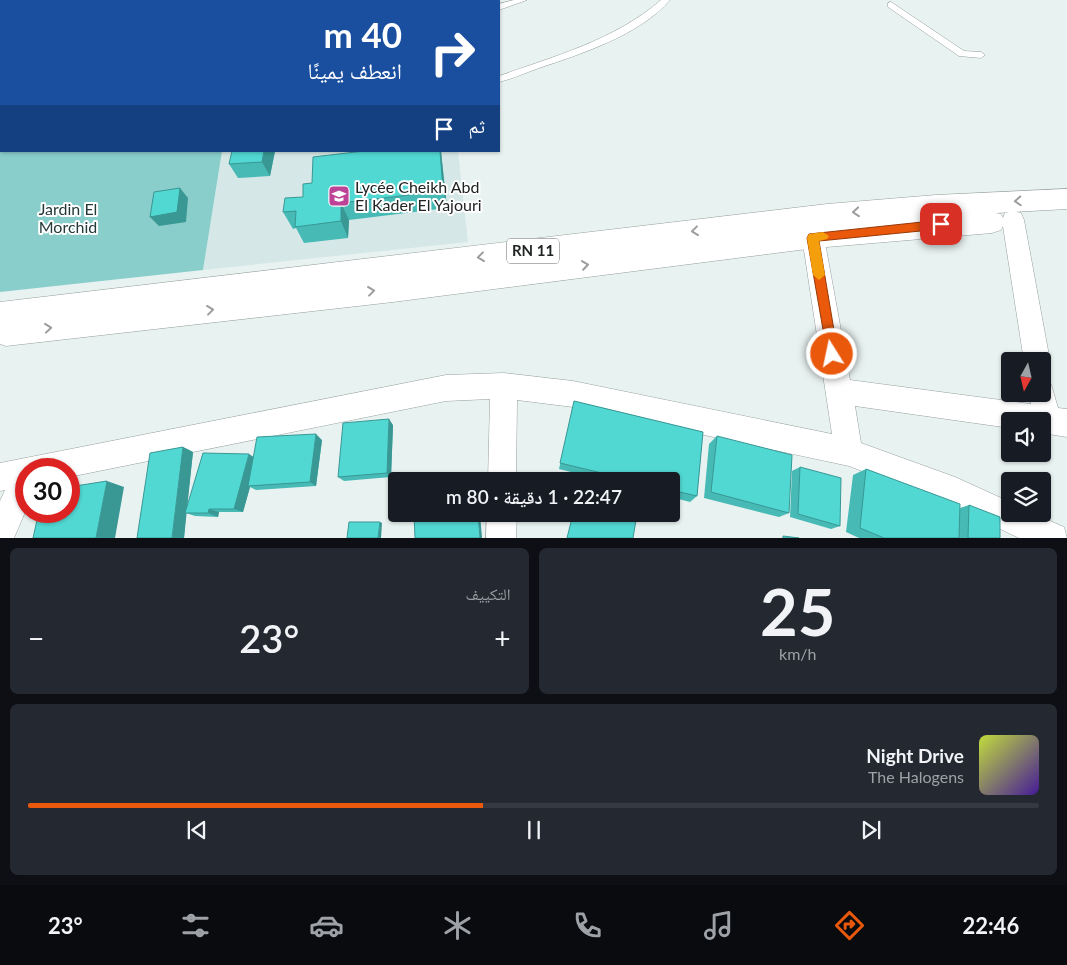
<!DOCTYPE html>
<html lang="ar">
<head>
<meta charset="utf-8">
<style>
  :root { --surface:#171b24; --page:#242831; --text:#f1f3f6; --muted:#9ea1a6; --line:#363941; --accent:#ea580c }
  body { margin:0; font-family:Lato,"Noto Naskh Arabic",sans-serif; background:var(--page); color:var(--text); direction:rtl; height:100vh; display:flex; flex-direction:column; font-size:19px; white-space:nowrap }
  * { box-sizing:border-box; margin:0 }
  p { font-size:16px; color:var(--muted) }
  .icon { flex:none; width:28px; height:28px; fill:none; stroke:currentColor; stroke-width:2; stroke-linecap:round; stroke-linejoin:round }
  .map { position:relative; height:538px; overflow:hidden; direction:ltr }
  .side { display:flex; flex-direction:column; gap:10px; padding:10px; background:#0d0f14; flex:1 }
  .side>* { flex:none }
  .top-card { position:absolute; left:0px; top:0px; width:500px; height:152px; box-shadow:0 1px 4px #0004; direction:rtl; background:#1a4fa0; color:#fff; overflow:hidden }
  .needle { width:32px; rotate:188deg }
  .controls { position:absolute; left:1001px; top:352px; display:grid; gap:10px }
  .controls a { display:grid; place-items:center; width:50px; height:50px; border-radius:5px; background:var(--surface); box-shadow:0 1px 4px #0004; font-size:25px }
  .speed { position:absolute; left:15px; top:458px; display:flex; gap:10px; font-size:25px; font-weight:700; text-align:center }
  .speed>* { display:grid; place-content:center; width:65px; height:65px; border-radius:50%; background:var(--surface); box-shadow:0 1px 4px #0004; line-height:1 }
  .speed .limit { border:8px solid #d22; background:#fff; color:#111 }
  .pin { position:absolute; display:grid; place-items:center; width:42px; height:42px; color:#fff; margin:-21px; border-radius:10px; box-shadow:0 2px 8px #0006 }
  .me { position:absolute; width:55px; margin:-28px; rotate:350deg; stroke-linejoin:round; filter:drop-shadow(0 0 4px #0008) }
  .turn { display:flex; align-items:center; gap:18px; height:105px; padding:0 15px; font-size:22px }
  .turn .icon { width:65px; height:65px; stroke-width:2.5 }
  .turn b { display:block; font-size:35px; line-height:42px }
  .then { display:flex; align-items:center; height:48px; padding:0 15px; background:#0003; gap:10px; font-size:19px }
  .big { font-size:38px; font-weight:600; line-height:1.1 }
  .side .tile { flex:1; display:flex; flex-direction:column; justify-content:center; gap:8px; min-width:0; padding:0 18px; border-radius:8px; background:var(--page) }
  .side .dial { align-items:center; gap:0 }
  .dial b { font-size:65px; line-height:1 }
  .song { display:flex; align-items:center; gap:15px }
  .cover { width:60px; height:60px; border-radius:8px; background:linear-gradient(135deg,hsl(70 70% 55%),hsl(260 70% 35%)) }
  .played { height:5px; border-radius:2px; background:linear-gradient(90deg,var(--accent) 45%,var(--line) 45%) }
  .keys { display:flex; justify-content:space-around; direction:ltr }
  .heat { display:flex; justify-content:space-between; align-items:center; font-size:28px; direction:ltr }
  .side .tiles { flex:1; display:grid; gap:10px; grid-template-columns:1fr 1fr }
  .tile:last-child { grid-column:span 2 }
  .trip { position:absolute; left:388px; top:472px; width:292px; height:50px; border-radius:5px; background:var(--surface); box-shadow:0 1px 4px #0004; font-weight:600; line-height:50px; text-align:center; direction:rtl }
  .dock { display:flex; height:80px; justify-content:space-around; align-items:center; background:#090b0e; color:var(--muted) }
  .dock .icon { width:35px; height:35px }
  .dock .on { color:var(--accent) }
  .dock b { font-size:22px; color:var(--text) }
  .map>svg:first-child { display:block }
</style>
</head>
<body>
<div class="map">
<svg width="1067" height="538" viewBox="0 0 1067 538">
  <rect width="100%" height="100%" fill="#e8f2f1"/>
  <!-- built -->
  <path fill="#d5e8e7" d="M 222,151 L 458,151 L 468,242 L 203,270 Z"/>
  <!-- green -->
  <path fill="#89cecb" d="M 0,4 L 1,151 L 222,151 L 203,270 L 0,292 Z"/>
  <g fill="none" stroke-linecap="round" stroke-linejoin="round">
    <!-- lane casing -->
    <g stroke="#979f9f" stroke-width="1">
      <path id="lane" d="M 514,0 L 527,0 L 499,10 L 499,4 Z
        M 661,0 L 670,0 C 640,35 581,54 539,68 C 525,73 512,79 499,82 L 499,76 C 555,56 615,40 661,0 Z
        M 891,2 L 964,51 L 981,52 L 985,55 L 981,58 L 959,56 L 888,7 L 888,3 Z"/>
    </g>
    <!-- street casing -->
    <g stroke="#979f9f" stroke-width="1">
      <path id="street" d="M 1013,211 L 1021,213 L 1024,220 L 1050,361 L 1046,370 L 1042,371 L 1042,361 L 1024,361 L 1002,220 L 1005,213 Z
        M 813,227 L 821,230 L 824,237 L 850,380 L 1031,404 L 1029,394 L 1042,394 L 1042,380 L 1051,384 L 1058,408 L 1067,409 L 1067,437 L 1042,433 L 1042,421 L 1010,421 L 1010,428 L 855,406 L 861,443 L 955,477 L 1010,502 L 1010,514 L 1034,514 L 1064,527 L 1067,538 L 1019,538 L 948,504 L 849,466 L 573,407 L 517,400 L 516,481 L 488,481 L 490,399 L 446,401 L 69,477 L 69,469 L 26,469 L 26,510 L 14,538 L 0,538 L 0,501 L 5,490 L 0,491 L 0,463 L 446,375 L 504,373 L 573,381 L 832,434 L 802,237 L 805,230 Z
        M 487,514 L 517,514 L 516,538 L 486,538 Z"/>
    </g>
    <!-- highway casing -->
    <g stroke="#979f9f" stroke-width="1">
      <path id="highway" d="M 1067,189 L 1067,209 L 996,213 L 1001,214 L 1005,222 L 1001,230 L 992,233 L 815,248 L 393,302 L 6,346 L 0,344 L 0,302 L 827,204 L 936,195 Z"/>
    </g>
    <!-- lane -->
    <use href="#lane" fill="#fff" fill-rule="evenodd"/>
    <!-- street -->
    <use href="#street" fill="#fff" fill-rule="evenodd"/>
    <!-- highway -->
    <use href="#highway" fill="#fff" fill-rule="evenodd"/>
  </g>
  <!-- wall -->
  <path fill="#47bab5" d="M 275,151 L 270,176 L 238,178 L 229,164 Z
    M 364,151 L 441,151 L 442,161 L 447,208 L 349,220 L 348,238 L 304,243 L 296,228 L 293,229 L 283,212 L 303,197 L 312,183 Z
    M 574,401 L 703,432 L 697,496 L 690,502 L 671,497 L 671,481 L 607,481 L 559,469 Z
    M 393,425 L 391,477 L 344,481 L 338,477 Z
    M 717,436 L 789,513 L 779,517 L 704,498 L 709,444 Z
    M 322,440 L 316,486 L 256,490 L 250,487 L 243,512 L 219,512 L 218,517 L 195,516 L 186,513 L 184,538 L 183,447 L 193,452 L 187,504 L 254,457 Z
    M 800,467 L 840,526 L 831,529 L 790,517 L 792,471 Z
    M 866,469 L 960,508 L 969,505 L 1000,538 L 859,538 L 846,532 L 853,475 Z"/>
  <!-- shaded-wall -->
  <path fill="#399794" d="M 264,151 L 275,151 L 270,176 L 262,162 Z
    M 440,151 L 441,151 L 442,161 L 447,208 L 443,191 Z
    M 180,188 L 188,198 L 186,222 L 159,226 L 150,217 Z
    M 341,203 L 349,220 L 348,238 L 341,221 Z
    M 389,419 L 393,425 L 391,477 L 387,473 Z
    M 316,434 L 322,440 L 316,486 L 310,482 Z
    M 183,447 L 193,452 L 184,538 L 172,538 Z
    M 249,454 L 257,459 L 248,486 L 250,487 L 243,512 L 234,509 Z
    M 107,481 L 124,487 L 115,538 L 96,538 Z
    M 209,509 L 219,512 L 218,517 L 208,513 Z
    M 478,514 L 480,514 L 482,538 L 480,538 Z
    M 380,522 L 382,523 L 381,538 L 378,538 Z"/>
  <!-- building -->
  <path fill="#52d8d3" stroke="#399794" d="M 232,151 L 264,151 L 262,162 L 229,164 Z
    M 364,151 L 440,151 L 443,191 L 341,203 L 341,221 L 295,227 L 296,211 L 283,212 L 285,198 L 303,197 L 303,184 L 312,183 L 313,157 Z
    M 180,188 L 177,212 L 150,217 L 154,192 Z
    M 574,401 L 703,432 L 697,496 L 671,490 L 671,481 L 635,481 L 560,463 Z
    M 389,419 L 387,473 L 338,477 L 343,423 Z
    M 316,434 L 310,482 L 248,486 L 257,437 Z
    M 717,436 L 792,455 L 789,513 L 711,492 Z
    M 183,447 L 172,538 L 137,538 L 150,453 Z
    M 203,453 L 249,454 L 234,509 L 209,509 L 208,513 L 185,513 Z
    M 800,467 L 841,478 L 840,526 L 798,514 Z
    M 866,469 L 960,504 L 959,538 L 884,538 L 860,528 Z
    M 107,481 L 96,538 L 33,538 L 39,511 L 69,511 L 69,487 Z
    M 969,505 L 1000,517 L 1000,538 L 968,538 Z
    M 414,514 L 478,514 L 480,538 L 415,538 Z
    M 573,514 L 608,514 L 612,515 L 613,514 L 637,514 L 633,538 L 567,538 Z
    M 349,522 L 380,522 L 378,538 L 347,538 Z
    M 783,536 L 799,538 L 783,538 Z"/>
  <!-- one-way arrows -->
  <defs><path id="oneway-chevron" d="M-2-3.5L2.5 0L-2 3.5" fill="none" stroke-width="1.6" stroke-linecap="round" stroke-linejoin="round" transform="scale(1.25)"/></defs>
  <g stroke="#9b9c9c">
    <use href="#oneway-chevron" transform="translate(1018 201) rotate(177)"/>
    <use href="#oneway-chevron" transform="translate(856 212) rotate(175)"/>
    <use href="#oneway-chevron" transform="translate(695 231) rotate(173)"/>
    <use href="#oneway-chevron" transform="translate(481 257) rotate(173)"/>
    <use href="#oneway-chevron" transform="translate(585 265) rotate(-8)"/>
    <use href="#oneway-chevron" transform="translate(371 291) rotate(-7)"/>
    <use href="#oneway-chevron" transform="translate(210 310) rotate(-7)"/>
    <use href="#oneway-chevron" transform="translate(48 328) rotate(-6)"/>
  </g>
  <!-- route -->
  <path fill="#ea580c" stroke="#983908" d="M 941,220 L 947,224 L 941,229 L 819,241 L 838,354 L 836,358 L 828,358 L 807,238 L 809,234 Z"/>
  <!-- slow -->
  <path fill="#f59e0b" d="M 823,232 L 829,236 L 827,239 L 819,241 L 825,275 L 819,280 L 813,275 L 807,238 L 809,234 Z"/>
  <!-- icons -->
  <defs>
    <g id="school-square" transform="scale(1.125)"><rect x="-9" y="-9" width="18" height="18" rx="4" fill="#bc4396" stroke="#fff"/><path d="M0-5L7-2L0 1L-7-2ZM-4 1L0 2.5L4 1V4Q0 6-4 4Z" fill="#fff"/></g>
  </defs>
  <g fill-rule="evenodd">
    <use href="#school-square" x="339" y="196"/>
  </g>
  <g text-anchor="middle" stroke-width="4" stroke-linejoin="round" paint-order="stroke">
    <!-- shield labels -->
    <rect fill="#fff" stroke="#646666" stroke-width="1" x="507" y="238.5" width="52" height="25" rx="4"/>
    <g font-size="15" font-weight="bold" fill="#212424">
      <text x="533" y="256">RN 11</text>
    </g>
    <!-- poi labels -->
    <g font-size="16" fill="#212424" stroke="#fff" text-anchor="start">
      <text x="355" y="193">Lycée Cheikh Abd<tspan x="355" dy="18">El Kader El Yajouri</tspan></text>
    </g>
    <!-- park labels -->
    <g font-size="16" fill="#233a39" stroke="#fff">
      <text x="68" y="215">Jardin El<tspan x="68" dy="18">Morchid</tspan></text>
    </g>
  </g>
</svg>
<div class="controls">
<a><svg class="needle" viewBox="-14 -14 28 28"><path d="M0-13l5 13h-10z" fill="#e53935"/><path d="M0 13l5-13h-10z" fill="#9ea1a6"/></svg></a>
<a><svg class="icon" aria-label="sound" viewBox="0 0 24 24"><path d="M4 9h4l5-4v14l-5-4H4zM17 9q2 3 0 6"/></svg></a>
<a><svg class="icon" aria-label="layers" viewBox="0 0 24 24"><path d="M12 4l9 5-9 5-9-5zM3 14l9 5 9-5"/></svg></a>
</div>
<div class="speed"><div class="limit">30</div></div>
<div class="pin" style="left:941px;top:224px;background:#d93025"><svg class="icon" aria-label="arrive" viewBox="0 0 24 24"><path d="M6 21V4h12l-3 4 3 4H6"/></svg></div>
<svg class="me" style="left:832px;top:354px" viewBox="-20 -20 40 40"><circle r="17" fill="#ea580c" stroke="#fff" stroke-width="3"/><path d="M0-11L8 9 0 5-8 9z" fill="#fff"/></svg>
<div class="trip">22:47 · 1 دقيقة · 80 m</div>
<div class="top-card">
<div class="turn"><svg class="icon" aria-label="right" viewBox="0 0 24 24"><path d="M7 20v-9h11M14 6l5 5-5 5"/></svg><div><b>40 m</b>انعطف يمينًا</div></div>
<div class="then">ثم<svg class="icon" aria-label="arrive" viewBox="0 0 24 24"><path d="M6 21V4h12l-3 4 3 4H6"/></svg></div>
</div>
</div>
<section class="side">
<div class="tiles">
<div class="tile dial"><b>25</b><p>km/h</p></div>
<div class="tile"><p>التكييف</p>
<div class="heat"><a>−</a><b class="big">23°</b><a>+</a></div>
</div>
<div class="tile">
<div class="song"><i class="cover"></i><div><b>Night Drive</b><p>The Halogens</p></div></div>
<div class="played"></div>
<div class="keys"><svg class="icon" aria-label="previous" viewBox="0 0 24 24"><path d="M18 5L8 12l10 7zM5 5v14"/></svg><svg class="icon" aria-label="pause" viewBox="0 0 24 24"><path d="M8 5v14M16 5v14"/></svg><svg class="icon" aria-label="next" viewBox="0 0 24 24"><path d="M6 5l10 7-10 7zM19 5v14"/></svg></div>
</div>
</div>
</section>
<nav class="dock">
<b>22:46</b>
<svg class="icon on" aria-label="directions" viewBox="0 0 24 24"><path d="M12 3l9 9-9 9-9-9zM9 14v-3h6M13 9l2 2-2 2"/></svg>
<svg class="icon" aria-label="music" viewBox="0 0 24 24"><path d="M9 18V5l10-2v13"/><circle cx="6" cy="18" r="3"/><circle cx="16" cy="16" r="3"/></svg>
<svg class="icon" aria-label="phone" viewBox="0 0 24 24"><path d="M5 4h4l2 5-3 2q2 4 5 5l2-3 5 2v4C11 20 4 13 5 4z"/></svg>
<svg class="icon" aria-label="climate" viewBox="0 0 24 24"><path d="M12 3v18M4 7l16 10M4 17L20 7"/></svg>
<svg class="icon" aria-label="car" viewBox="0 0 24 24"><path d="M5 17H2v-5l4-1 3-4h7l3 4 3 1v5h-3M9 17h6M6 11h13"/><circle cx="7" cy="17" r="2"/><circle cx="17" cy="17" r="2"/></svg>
<svg class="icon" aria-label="filters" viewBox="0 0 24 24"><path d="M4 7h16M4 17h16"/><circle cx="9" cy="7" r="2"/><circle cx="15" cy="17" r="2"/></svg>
<b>23°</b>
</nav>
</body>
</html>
